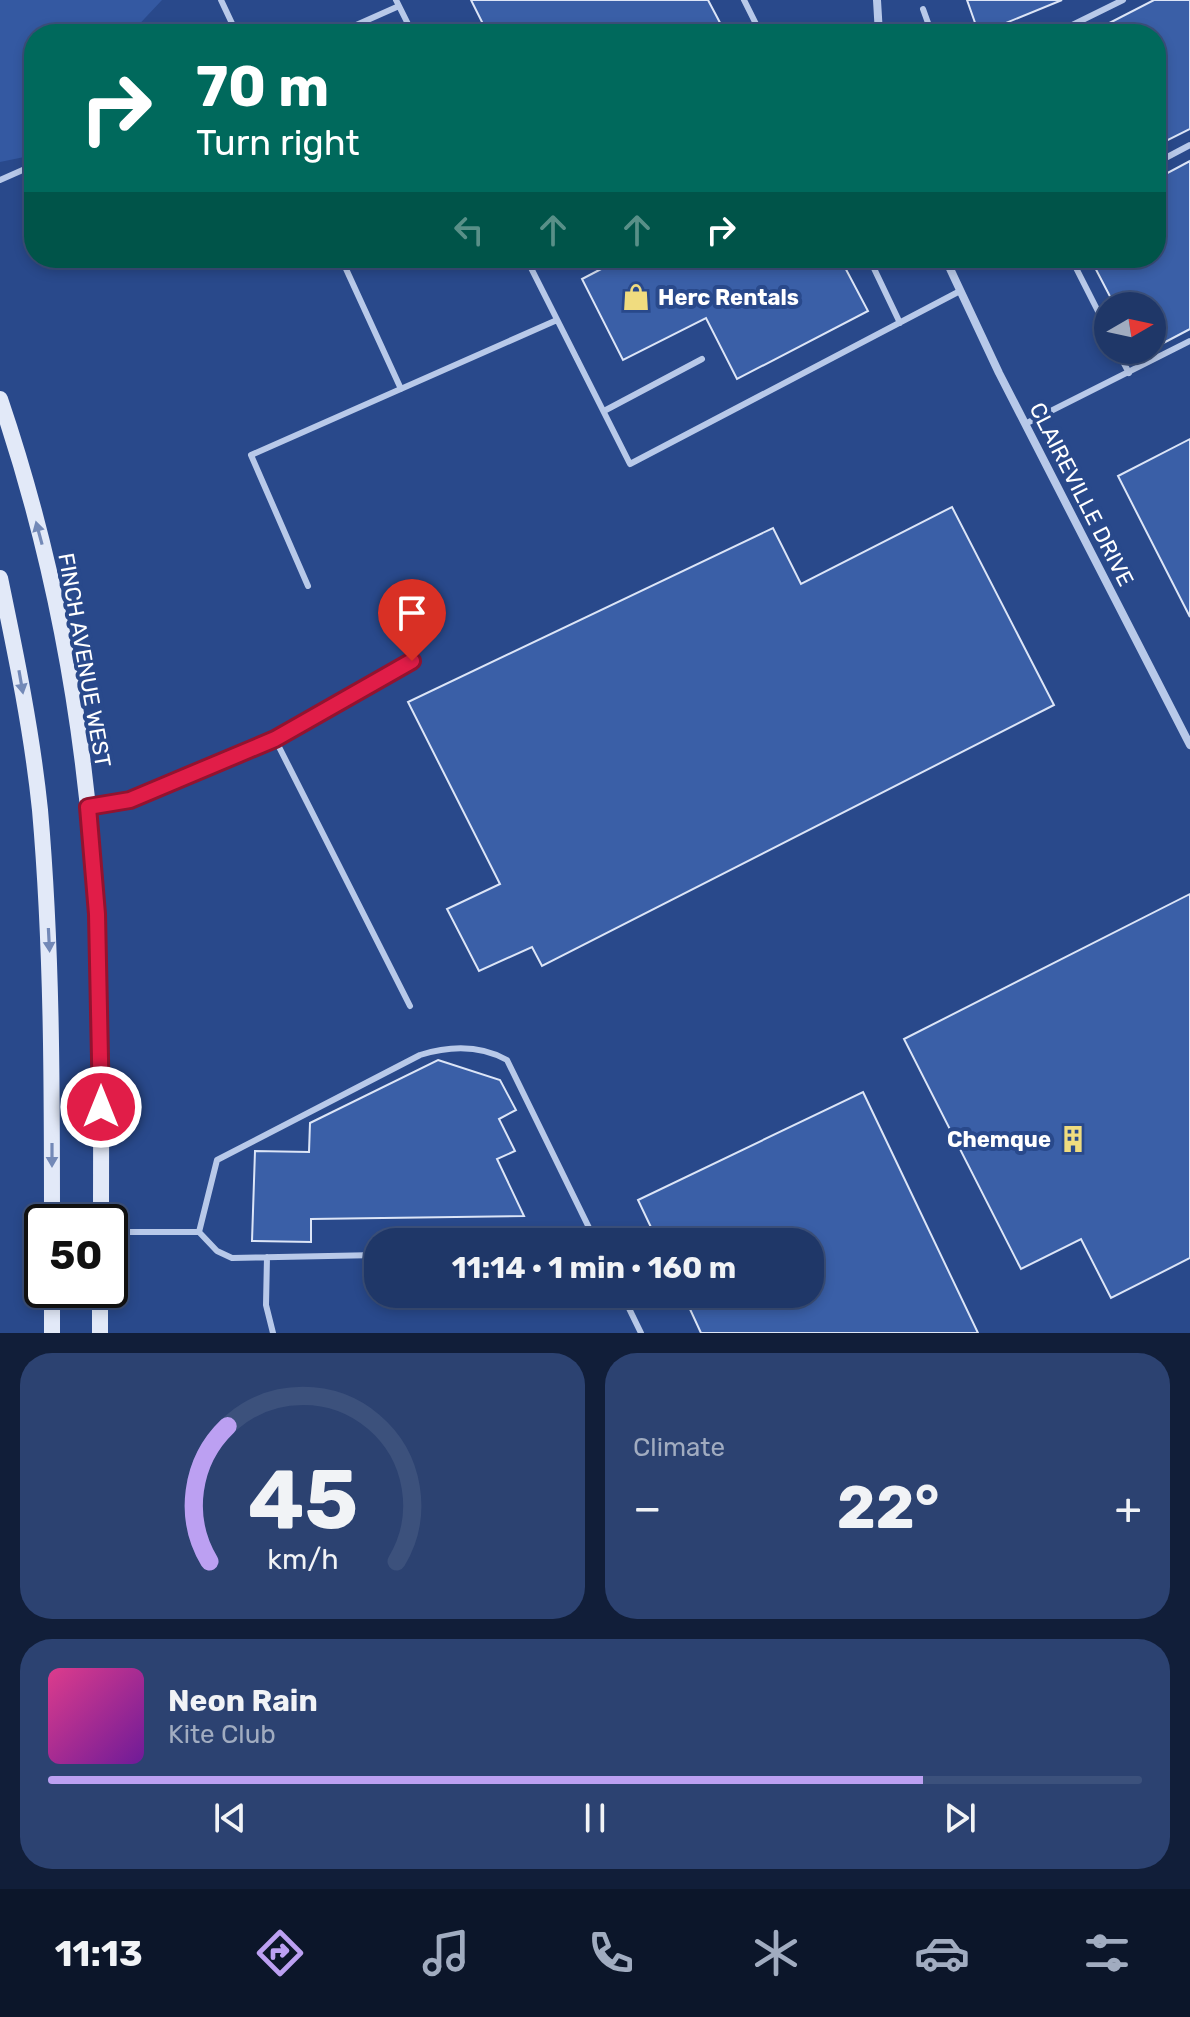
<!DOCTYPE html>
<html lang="en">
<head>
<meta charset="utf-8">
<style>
  :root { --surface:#1f3768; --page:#2c4271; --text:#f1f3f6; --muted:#a1acc0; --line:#3c517c; --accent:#bca0f2 }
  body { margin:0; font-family:Rubik,sans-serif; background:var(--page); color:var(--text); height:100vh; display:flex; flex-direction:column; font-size:30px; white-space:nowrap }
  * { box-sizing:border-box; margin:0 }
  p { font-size:26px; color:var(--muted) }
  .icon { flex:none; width:44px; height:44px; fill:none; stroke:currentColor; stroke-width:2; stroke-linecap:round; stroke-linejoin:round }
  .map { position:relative; height:1333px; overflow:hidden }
  .drawer { display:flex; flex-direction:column; gap:20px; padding:20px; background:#111e39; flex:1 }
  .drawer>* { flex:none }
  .top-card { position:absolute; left:24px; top:24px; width:1142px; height:244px; border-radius:32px; box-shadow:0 4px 12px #0003,0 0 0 2px var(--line); background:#00695c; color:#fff; overflow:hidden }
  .needle { width:52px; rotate:81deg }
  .controls { position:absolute; left:1094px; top:292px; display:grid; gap:16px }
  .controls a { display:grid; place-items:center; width:72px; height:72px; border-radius:50%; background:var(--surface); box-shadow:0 4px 12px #0003,0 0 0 2px var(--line); font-size:40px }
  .speed { position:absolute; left:24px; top:1204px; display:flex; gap:16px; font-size:40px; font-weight:700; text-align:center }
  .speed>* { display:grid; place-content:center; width:104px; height:104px; border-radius:50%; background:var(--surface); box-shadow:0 4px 12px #0003,0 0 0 2px var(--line); line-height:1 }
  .speed .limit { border:4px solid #111; border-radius:12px; background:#fff; color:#111 }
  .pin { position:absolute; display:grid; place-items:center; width:68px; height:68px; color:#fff; margin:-82px -34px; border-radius:50% 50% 50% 0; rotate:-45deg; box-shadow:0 0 8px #0007 }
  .pin .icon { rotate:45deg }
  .me { position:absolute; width:88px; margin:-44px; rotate:0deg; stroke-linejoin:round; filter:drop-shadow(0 0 6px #0008) }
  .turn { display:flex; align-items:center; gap:28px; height:168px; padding:0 40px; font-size:36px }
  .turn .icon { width:104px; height:104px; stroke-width:2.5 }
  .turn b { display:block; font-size:56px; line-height:68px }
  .lanes { display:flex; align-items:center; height:76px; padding:0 40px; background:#0003; justify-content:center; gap:40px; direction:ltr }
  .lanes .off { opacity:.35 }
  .big { font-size:60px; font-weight:700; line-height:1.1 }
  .drawer .tile { flex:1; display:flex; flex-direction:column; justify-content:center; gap:12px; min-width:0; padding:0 28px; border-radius:32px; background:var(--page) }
  .drawer .dial { align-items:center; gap:0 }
  .dial svg { height:208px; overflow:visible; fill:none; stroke:var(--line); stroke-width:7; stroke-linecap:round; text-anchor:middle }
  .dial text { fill:var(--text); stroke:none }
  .song { display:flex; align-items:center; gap:24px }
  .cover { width:96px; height:96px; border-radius:12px; background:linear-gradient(135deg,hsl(330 70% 55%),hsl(280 70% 35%)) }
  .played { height:8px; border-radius:4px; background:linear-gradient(90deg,var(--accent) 80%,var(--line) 80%) }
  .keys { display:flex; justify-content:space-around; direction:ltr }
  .heat { display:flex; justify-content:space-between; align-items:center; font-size:44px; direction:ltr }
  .drawer .tiles { flex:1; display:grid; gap:20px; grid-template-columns:1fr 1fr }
  .tile:last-child { grid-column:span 2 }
  .trip { position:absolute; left:364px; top:1228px; width:460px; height:80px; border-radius:32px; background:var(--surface); box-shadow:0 4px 12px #0003,0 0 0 2px var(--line); font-weight:700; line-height:80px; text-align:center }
  .menu { display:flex; height:128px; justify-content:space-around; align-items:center; background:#0c162a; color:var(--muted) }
  .menu .icon { width:56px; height:56px }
  .menu .current { color:var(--accent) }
  .menu b { font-size:36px; color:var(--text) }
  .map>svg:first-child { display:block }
</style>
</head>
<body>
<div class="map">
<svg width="1190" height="1333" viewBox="0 0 1190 1333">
  <rect width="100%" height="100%" fill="#29498b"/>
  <!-- green -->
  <path fill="#3459a2" d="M 0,0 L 162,0 L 130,34 L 34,34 L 34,155 L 0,162 Z"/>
  <!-- building -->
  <path fill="#3a5fa7" stroke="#dce5f7" stroke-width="2" d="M 471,0 L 708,0 L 726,34 L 488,34 Z
    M 967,0 L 1062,0 L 979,34 Z
    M 1154,0 L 1190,0 L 1190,129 L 1156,146 L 1156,34 L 1088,34 Z
    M 1190,161 L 1190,329 L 1152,349 L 1152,306 L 1115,306 L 1090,258 L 1156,258 L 1156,179 Z
    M 603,258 L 840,258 L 868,311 L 737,379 L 706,318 L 623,360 L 582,279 L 607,266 Z
    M 1190,439 L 1190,617 L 1118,476 Z
    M 952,507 L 1054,705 L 542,966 L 532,947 L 479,971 L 447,909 L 500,884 L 408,702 L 773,528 L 801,584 Z
    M 1190,894 L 1190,1258 L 1111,1298 L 1081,1239 L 1021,1269 L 904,1039 Z
    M 438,1060 L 500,1080 L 516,1110 L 499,1119 L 515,1151 L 497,1159 L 524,1216 L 311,1219 L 311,1242 L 252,1241 L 255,1151 L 309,1152 L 310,1123 Z
    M 863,1092 L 978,1333 L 701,1333 L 683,1294 L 810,1294 L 810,1242 L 658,1242 L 638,1200 Z"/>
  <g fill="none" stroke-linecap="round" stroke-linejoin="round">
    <!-- service -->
    <path stroke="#b8c9e9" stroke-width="6" d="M 221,0 L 237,34
      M 396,0 L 413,34
      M 744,0 L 761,34
      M 923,9 L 932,34
      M 336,34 L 399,6
      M 1054,34 L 1123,0
      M 1156,163 L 1190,145
      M 0,180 L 34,165
      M 341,258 L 401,389
      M 526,258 L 630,464 L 960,291
      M 869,258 L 900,323
      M 1071,258 L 1108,331
      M 950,269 L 972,258
      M 1117,350 L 1129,373
      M 604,411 L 702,359
      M 1025,424 L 1190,341
      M 308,586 L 251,455 L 557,320
      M 275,739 L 410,1006
      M 89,806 L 130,800 L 275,739 L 412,661
      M 110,1232 L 199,1232 L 217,1251 L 232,1258 L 378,1255
      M 199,1232 L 217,1160 L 420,1055 C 449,1046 480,1045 507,1060 L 596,1242
      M 267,1257 L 266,1305 L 273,1333
      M 622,1294 L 641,1333"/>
    <!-- minor -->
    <path stroke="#b8c9e9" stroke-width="8" d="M 877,0 L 879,34
      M 945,258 L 999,373 L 1190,745"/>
    <!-- secondary -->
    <path stroke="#e2e9f8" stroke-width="16" d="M 0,399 C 48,540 78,691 91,839 C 103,966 101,1094 101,1222
      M 0,578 C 16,655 32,732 40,810 C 52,948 52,1084 52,1222
      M 52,1333 L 52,1290
      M 100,1333 L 100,1290"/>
  </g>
  <!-- one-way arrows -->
  <defs><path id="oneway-solid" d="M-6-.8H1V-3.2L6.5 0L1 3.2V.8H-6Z" transform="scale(2)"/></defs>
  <g fill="#7389b7">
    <use href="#oneway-solid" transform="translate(39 533) rotate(-105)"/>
    <use href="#oneway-solid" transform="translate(21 682) rotate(80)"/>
    <use href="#oneway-solid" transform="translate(49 940) rotate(87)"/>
    <use href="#oneway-solid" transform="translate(52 1155) rotate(90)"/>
  </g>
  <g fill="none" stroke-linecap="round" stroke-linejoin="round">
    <!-- route casing -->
    <g stroke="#92132f" stroke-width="20">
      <path id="route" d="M 101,1107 L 97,914 L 88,807 L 130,800 L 275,739 L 412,661"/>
    </g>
    <!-- route -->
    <use href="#route" stroke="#e11d48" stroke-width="14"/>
  </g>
  <!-- icons -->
  <defs>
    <g id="shop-bare" transform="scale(2.16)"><path d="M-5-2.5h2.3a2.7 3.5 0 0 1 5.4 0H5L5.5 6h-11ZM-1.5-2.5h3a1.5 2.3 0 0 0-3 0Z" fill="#f0dc7f" stroke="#29498b" stroke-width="2.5" paint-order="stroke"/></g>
    <g id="building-bare" transform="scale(2.16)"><path d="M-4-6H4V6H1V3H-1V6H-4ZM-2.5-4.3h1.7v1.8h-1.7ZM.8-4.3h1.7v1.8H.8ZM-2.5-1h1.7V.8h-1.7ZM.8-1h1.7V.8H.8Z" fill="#f0dc7f" stroke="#29498b" stroke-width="2.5" paint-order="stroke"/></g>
  </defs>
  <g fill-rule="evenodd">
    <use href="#shop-bare" x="636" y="297"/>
    <use href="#building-bare" x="1073" y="1139"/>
  </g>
  <g text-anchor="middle" stroke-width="8" stroke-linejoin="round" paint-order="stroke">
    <!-- poi labels -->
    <g font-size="22" font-weight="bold" fill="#fff" stroke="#29498b" text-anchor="start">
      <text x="658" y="305">Herc Rentals</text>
      <text x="1051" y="1147" text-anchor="end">Chemque</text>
    </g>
    <!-- street labels -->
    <g font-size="22" fill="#fff" stroke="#29498b">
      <text transform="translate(1082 494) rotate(63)" y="8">CLAIREVILLE DRIVE</text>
      <text transform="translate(85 660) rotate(80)" y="8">FINCH AVENUE WEST</text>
    </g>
  </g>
</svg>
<div class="controls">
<a><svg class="needle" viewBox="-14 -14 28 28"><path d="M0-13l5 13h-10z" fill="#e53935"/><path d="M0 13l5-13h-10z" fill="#a1acc0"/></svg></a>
</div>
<div class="speed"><div class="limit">50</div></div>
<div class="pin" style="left:412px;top:661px;background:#d93025"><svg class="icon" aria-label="arrive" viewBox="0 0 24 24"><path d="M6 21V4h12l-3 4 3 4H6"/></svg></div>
<svg class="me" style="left:101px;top:1107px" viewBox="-20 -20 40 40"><circle r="17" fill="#e11d48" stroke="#fff" stroke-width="3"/><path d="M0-11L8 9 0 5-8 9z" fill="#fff"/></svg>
<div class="trip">11:14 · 1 min · 160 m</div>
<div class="top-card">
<div class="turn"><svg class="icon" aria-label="right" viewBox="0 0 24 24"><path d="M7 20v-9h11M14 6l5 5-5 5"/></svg><div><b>70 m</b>Turn right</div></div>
<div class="lanes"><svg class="icon off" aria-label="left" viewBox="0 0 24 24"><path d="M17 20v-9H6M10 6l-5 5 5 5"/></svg><svg class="icon off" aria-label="ahead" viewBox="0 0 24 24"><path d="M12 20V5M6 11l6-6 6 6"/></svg><svg class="icon off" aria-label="ahead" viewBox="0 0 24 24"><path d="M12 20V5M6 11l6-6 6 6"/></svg><svg class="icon" aria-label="right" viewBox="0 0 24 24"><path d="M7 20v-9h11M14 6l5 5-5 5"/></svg></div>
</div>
</div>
<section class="drawer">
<div class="tiles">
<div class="tile dial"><svg viewBox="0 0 100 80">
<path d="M14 69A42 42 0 1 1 86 69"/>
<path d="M14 69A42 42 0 0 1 21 17" stroke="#bca0f2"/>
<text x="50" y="56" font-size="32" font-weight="700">45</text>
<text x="50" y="72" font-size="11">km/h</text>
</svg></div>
<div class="tile"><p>Climate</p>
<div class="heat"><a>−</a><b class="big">22°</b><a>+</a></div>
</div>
<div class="tile">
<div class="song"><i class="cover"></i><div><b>Neon Rain</b><p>Kite Club</p></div></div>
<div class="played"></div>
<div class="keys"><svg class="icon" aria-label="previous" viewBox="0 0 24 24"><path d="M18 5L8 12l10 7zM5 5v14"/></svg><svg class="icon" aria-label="pause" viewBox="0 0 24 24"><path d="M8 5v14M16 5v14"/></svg><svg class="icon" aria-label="next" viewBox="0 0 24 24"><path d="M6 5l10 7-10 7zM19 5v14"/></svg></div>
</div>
</div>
</section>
<nav class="menu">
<b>11:13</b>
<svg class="icon current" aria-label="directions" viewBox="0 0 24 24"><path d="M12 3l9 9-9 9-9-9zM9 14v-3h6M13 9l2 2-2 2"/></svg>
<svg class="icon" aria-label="music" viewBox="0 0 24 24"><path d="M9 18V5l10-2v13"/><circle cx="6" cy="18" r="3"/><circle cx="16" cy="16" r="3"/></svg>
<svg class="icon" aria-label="phone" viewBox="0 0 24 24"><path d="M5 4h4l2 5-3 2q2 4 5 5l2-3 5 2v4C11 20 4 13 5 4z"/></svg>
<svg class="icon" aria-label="climate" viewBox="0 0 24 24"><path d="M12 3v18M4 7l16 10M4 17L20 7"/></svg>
<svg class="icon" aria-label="car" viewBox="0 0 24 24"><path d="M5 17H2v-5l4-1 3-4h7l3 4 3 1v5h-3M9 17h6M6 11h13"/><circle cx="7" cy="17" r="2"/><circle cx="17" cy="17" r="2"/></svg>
<svg class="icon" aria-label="filters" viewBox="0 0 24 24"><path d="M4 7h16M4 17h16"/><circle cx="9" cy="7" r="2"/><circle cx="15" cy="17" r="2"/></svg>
</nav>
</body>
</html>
